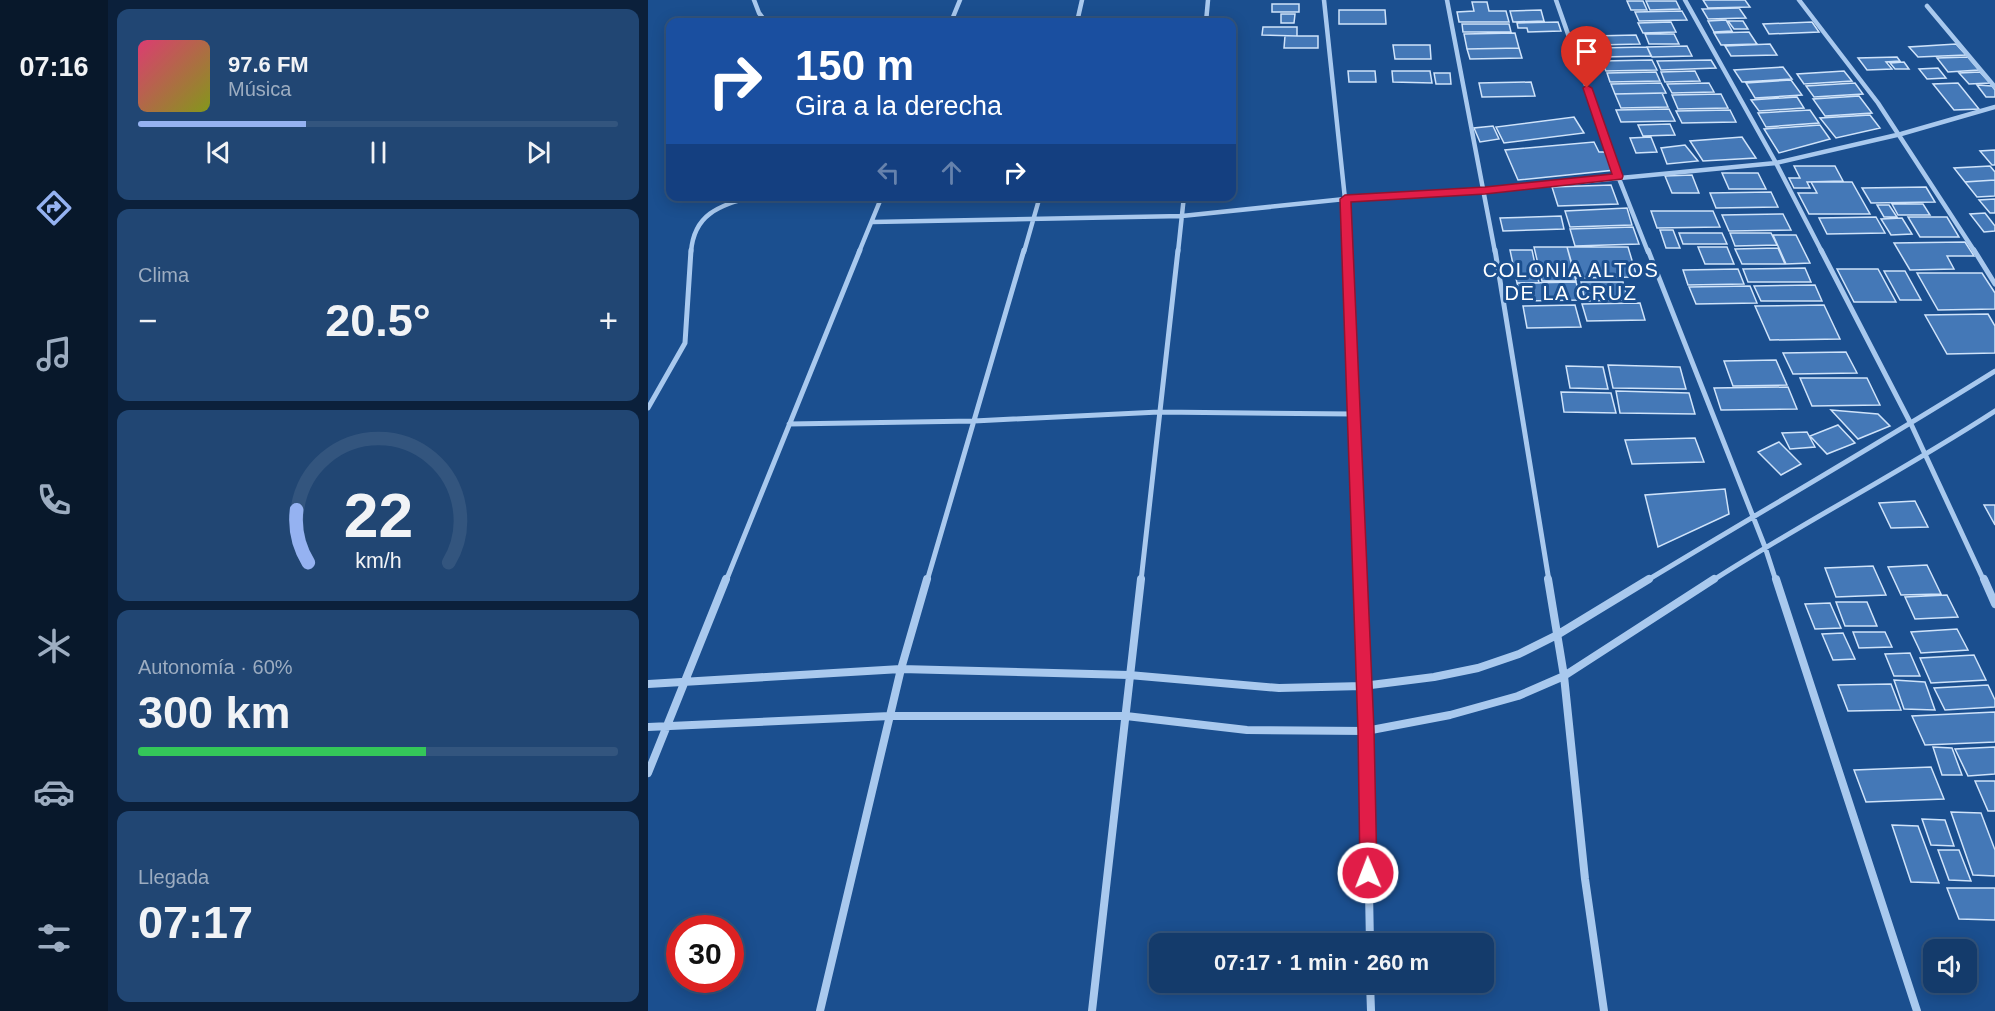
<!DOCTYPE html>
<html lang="es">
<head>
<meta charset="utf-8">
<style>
  :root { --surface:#143b6b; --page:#214673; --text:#f1f3f6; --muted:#9dadc1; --line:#33557e; --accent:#95b2f1 }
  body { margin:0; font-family:Helvetica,sans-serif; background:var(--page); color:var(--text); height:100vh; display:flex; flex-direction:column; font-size:22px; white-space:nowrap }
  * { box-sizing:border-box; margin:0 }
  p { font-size:20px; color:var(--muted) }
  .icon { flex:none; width:33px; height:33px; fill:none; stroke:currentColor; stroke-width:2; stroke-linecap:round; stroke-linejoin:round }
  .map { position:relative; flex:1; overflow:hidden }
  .side { display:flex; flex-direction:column; gap:9px; padding:9px; background:#0b203b; width:540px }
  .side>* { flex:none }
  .hud { position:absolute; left:18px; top:18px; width:570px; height:183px; border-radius:12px; box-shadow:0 3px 15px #0003,0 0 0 2px var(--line); background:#1a4fa0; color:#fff; overflow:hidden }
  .fabs { position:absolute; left:1275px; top:939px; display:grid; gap:12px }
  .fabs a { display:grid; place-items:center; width:54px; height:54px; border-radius:12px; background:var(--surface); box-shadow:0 3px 15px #0003,0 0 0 2px var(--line); font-size:30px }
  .speed { position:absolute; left:18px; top:915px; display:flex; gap:12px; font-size:30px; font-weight:700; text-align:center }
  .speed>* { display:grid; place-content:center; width:78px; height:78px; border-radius:50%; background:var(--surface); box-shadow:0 3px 15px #0003,0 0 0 2px var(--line); line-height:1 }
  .speed .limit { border:9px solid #d22; background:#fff; color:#111 }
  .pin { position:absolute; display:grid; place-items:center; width:51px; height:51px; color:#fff; margin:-62px -26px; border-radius:50% 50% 50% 0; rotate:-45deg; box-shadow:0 0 6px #0007 }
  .pin .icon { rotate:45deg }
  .me { position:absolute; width:66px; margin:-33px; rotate:359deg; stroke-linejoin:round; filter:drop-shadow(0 0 4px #0008) }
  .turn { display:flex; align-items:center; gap:21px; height:126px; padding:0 30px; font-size:27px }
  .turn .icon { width:78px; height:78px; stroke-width:2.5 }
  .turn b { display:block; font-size:42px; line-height:51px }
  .lanes { display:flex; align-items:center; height:57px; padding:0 30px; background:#0003; justify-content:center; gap:30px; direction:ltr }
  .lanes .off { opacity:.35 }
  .big { font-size:45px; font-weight:800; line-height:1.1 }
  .side .tile { flex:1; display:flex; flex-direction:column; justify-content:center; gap:9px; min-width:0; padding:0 21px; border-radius:12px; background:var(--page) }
  .side .dial { align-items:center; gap:0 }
  .dial svg { height:156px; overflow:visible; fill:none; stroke:var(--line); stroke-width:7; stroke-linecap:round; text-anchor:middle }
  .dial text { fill:var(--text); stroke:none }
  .song { display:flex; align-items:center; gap:18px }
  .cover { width:72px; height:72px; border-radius:9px; background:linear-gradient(135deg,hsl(340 70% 55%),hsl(70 70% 35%)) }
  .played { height:6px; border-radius:3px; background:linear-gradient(90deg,var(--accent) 35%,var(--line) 35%) }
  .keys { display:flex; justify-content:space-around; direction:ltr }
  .heat { display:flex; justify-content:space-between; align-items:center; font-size:33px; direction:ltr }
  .charge { height:9px; border-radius:4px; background:linear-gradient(90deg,#34c759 60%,var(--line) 0) }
  .trip { position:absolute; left:501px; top:933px; width:345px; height:60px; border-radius:12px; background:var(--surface); box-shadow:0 3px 15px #0003,0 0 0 2px var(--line); font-weight:800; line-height:60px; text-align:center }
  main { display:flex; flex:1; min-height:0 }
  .dock { display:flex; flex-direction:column; width:108px; justify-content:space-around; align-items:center; background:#08182b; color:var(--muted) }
  .dock .icon { width:42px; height:42px }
  .dock .current { color:var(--accent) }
  .dock b { font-size:27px; color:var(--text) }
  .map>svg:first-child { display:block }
</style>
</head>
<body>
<main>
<nav class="dock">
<b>07:16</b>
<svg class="icon current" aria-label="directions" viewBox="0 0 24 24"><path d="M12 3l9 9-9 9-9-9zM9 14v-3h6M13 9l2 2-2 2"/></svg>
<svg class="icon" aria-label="music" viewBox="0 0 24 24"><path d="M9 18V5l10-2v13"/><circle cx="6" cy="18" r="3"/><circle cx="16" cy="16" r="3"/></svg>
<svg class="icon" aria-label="phone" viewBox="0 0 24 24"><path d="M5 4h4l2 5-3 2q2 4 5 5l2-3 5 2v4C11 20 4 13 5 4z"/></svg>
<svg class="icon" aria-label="climate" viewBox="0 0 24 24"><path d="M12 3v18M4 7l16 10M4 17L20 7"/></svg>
<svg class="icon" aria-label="car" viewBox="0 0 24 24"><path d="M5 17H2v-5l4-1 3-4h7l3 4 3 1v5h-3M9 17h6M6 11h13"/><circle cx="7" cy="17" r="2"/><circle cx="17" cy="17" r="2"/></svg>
<svg class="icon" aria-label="filters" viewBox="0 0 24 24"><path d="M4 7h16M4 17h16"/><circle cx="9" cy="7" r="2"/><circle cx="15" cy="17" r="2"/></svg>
</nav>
<section class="side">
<div class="tile">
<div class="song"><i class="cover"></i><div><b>97.6 FM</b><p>Música</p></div></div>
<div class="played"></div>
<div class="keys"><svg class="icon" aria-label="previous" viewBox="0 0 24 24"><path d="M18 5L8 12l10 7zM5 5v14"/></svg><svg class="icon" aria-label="pause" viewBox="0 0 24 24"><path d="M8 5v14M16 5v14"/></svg><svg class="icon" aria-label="next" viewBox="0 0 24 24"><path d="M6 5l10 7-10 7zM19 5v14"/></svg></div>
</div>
<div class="tile"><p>Clima</p>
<div class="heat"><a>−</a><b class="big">20.5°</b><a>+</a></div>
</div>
<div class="tile dial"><svg viewBox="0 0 100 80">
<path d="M14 69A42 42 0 1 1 86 69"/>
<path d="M14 69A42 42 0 0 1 8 42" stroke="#95b2f1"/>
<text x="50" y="56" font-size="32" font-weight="700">22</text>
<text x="50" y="72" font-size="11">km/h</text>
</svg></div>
<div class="tile"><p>Autonomía · 60%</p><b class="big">300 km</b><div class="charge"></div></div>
<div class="tile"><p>Llegada</p><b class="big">07:17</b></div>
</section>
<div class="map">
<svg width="1347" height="1011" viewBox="0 0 1347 1011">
  <rect width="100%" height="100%" fill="#1b4f8f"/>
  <!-- building -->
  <path fill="#4478b7" stroke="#cfe3fa" stroke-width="1.5" d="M 1055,0 L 1097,0 L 1102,7 L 1060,8 Z
    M 979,1 L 995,1 L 999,10 L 983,10 Z
    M 998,1 L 1028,1 L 1032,9 L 1002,10 Z
    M 824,2 L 839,2 L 841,11 L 858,11 L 861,22 L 811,22 L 809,12 L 826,11 Z
    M 624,4 L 651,4 L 651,12 L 624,12 Z
    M 1091,8 L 1098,18 L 1060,19 L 1054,9 Z
    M 691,10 L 737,10 L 738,24 L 691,24 Z
    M 893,10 L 896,21 L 865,22 L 862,11 Z
    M 1034,11 L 1039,20 L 991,21 L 987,12 Z
    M 633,14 L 647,14 L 646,23 L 633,23 Z
    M 1078,20 L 1084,31 L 1066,32 L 1060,21 Z
    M 1080,21 L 1095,21 L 1100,29 L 1086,29 Z
    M 910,22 L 913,31 L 880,32 L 879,28 L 870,28 L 869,23 Z
    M 1023,22 L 1028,32 L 995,33 L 990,23 Z
    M 1164,22 L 1171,32 L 1121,34 L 1115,24 Z
    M 814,24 L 861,24 L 863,32 L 815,32 Z
    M 615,27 L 649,27 L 649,36 L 614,35 Z
    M 1101,32 L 1109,44 L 1073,45 L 1066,33 Z
    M 867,33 L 871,48 L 819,49 L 816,34 Z
    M 997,34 L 1026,34 L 1031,44 L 1001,44 Z
    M 988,35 L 992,44 L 949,45 L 945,36 Z
    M 637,36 L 670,36 L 670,48 L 636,48 Z
    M 1122,44 L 1129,55 L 1083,56 L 1077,46 Z
    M 1308,44 L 1318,55 L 1270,57 L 1261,47 Z
    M 745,45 L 782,45 L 783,59 L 747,59 Z
    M 1039,46 L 1044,56 L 1004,57 L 999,47 Z
    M 999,47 L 1003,56 L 952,57 L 948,48 Z
    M 871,48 L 874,58 L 822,59 L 819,49 Z
    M 1249,57 L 1252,61 L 1238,62 L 1244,69 L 1219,70 L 1210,58 Z
    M 1320,57 L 1331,70 L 1300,72 L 1289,58 Z
    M 1004,60 L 1009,70 L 958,71 L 953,61 Z
    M 1063,60 L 1068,68 L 1013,70 L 1009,61 Z
    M 1256,62 L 1261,69 L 1247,69 L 1242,63 Z
    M 1135,67 L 1144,79 L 1094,82 L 1086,70 Z
    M 1290,68 L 1298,78 L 1279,79 L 1271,69 Z
    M 700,71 L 727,71 L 728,82 L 701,82 Z
    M 744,71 L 782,71 L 784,83 L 745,82 Z
    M 1047,71 L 1052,81 L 1017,82 L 1013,72 Z
    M 1196,71 L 1204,81 L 1156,84 L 1149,74 Z
    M 1008,72 L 1012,81 L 962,82 L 959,73 Z
    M 1332,72 L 1342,83 L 1321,84 L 1311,73 Z
    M 786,73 L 802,73 L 803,84 L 788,84 Z
    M 1143,80 L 1154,95 L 1107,98 L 1098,83 Z
    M 883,82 L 887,96 L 834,97 L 831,83 Z
    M 1013,83 L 1018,93 L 967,94 L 963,84 Z
    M 1061,83 L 1066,92 L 1024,93 L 1019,84 Z
    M 1207,83 L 1215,94 L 1166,97 L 1158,86 Z
    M 1310,83 L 1331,109 L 1306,110 L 1285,84 Z
    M 1329,85 L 1344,86 L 1347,90 L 1347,97 L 1338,97 Z
    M 1014,93 L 1020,107 L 973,108 L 967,94 Z
    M 1073,94 L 1080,108 L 1030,109 L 1024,95 Z
    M 1211,96 L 1224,113 L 1177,116 L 1165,99 Z
    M 1149,97 L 1156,108 L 1111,111 L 1103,100 Z
    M 1021,109 L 1027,121 L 973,122 L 968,110 Z
    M 1082,110 L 1088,122 L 1034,123 L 1028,111 Z
    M 1162,110 L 1171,123 L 1118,127 L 1110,113 Z
    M 1222,115 L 1232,128 L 1188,138 L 1172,118 Z
    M 926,117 L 936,133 L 856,143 L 848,127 Z
    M 1022,124 L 1027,135 L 995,136 L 990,125 Z
    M 1172,125 L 1182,139 L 1131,153 L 1116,129 Z
    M 845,126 L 851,139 L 832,142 L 826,128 Z
    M 1003,137 L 1009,152 L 988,153 L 982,138 Z
    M 1094,137 L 1108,158 L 1055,161 L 1042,141 Z
    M 946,142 L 951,152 L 957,152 L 967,170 L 870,180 L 857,150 Z
    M 1037,145 L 1050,161 L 1019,164 L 1013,148 Z
    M 1347,150 L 1347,165 L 1344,165 L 1332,151 Z
    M 1146,166 L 1187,166 L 1195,181 L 1159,182 L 1162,188 L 1146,188 L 1141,178 L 1152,178 Z
    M 1342,166 L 1347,172 L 1347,180 L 1317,182 L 1306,168 Z
    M 1074,173 L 1110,173 L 1118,189 L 1081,189 Z
    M 1044,175 L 1051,193 L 1024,193 L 1017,176 Z
    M 1347,180 L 1347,196 L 1329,197 L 1317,182 Z
    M 1163,182 L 1204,182 L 1222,214 L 1161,214 L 1150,193 L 1169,193 Z
    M 963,185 L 970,204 L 910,206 L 904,187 Z
    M 1278,187 L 1287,202 L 1223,203 L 1214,188 Z
    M 1123,192 L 1130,207 L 1068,208 L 1062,193 Z
    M 1347,199 L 1347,213 L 1342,213 L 1331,200 Z
    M 1244,204 L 1275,204 L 1282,215 L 1250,215 Z
    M 1229,205 L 1241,205 L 1249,217 L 1236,217 Z
    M 979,208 L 984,225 L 922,227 L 917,211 Z
    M 1003,211 L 1065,211 L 1072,227 L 1009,228 Z
    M 1337,213 L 1347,226 L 1347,231 L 1336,232 L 1322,214 Z
    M 1135,214 L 1143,230 L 1081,231 L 1074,215 Z
    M 913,216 L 916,229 L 855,231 L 852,218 Z
    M 1228,217 L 1237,233 L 1179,234 L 1171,218 Z
    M 1260,217 L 1299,217 L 1311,237 L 1272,237 Z
    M 1254,218 L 1264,234 L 1243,235 L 1233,219 Z
    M 985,227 L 991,244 L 927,246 L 922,229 Z
    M 1012,230 L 1025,230 L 1032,248 L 1018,248 Z
    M 1031,233 L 1074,233 L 1079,244 L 1035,244 Z
    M 1082,233 L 1123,233 L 1129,245 L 1087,246 Z
    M 1125,235 L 1148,235 L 1162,263 L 1138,264 Z
    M 1317,242 L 1326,256 L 1299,256 L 1306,269 L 1262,270 L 1246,243 Z
    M 886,247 L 919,247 L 928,281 L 894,281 Z
    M 919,247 L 980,247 L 989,277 L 928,278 Z
    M 1050,247 L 1079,247 L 1086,264 L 1057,264 Z
    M 1130,248 L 1137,264 L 1094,264 L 1087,249 Z
    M 862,250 L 884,250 L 891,283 L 869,283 Z
    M 1157,268 L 1163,282 L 1100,282 L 1095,269 Z
    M 1090,269 L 1096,284 L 1040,285 L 1035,270 Z
    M 1189,269 L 1230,269 L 1248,302 L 1206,302 Z
    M 1236,271 L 1257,271 L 1273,300 L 1252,300 Z
    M 1269,273 L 1334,273 L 1347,293 L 1347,309 L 1290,310 Z
    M 928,282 L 933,300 L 873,301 L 869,283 Z
    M 933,282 L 975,282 L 980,300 L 937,301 Z
    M 1167,285 L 1174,301 L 1113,301 L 1106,286 Z
    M 1102,286 L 1109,303 L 1048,304 L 1041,287 Z
    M 992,303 L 997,320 L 939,321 L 934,304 Z
    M 927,305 L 933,327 L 879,328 L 875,306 Z
    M 1176,305 L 1192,339 L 1122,340 L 1107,306 Z
    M 1340,314 L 1347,326 L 1347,353 L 1299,354 L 1277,315 Z
    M 1198,352 L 1209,373 L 1145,374 L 1135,353 Z
    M 1128,360 L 1139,385 L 1085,386 L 1076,361 Z
    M 960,365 L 1032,367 L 1038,389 L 965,388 Z
    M 918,366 L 955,367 L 960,389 L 922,388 Z
    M 1152,378 L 1219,378 L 1232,405 L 1164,406 Z
    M 1140,387 L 1149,409 L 1073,410 L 1066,388 Z
    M 968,391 L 1041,393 L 1047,414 L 972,413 Z
    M 913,392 L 963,393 L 968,413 L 916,412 Z
    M 1183,410 L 1230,414 L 1242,426 L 1210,439 Z
    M 1190,425 L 1207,443 L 1179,454 L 1162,436 Z
    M 1159,432 L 1167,447 L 1142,449 L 1134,433 Z
    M 1047,438 L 1056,462 L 984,464 L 977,440 Z
    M 1131,442 L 1153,464 L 1133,475 L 1110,452 Z
    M 1077,489 L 1081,514 L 1010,547 L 997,495 Z
    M 1267,501 L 1280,527 L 1243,528 L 1231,503 Z
    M 1336,505 L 1347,505 L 1347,525 Z
    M 1279,565 L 1293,594 L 1253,595 L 1240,567 Z
    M 1225,566 L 1238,595 L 1188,597 L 1177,568 Z
    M 1299,595 L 1310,617 L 1267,619 L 1257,597 Z
    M 1188,602 L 1219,602 L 1229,626 L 1197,626 Z
    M 1182,603 L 1193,628 L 1167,629 L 1157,604 Z
    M 1309,629 L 1320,650 L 1273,653 L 1263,632 Z
    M 1205,632 L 1237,632 L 1244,647 L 1211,648 Z
    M 1195,633 L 1207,659 L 1185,660 L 1174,634 Z
    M 1262,653 L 1272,676 L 1246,676 L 1237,654 Z
    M 1326,655 L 1338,680 L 1283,683 L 1272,658 Z
    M 1246,680 L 1277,682 L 1287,710 L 1256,709 Z
    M 1243,684 L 1253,710 L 1200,711 L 1190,685 Z
    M 1340,685 L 1347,700 L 1347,707 L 1297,710 L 1286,688 Z
    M 1347,712 L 1347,742 L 1277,745 L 1264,716 Z
    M 1285,747 L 1304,748 L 1314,775 L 1294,775 Z
    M 1347,747 L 1347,774 L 1320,776 L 1307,749 Z
    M 1283,767 L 1296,799 L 1218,802 L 1206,770 Z
    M 1327,781 L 1347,781 L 1347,811 L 1340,811 Z
    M 1303,812 L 1333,813 L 1347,850 L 1347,876 L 1325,875 Z
    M 1274,819 L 1297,820 L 1306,846 L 1283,845 Z
    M 1244,825 L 1270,826 L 1291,883 L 1263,882 Z
    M 1290,850 L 1311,850 L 1323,881 L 1301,880 Z
    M 1299,888 L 1347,888 L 1347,920 L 1311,919 Z"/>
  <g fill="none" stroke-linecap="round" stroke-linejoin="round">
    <!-- minor-far2 -->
    <path stroke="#a9c9ee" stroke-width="4.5" d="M 106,0 L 111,13 L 118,22
      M 676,0 L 697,199 L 699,252
      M 799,0 L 847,252
      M 908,0 L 970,176 L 1000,252
      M 1037,0 L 1128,163 L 1174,252
      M 1151,0 L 1230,103 L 1327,252
      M 1279,6 L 1347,87
      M 303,22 L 312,0
      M 429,22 L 434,0
      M 558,22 L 560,0
      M 224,222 L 534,216 L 697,199 L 837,191 L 1128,163 L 1253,134 L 1347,107
      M 43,252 C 46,213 72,206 105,196
      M 211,252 L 234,196
      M 376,252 L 392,196
      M 530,252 L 536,196"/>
    <!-- minor-far1 -->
    <path stroke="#a9c9ee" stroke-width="5" d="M 699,250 L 712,581
      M 847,250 L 901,581
      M 1000,250 L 1117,547 L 1128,581
      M 1173,250 L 1263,424 L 1336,581
      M 1326,250 L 1347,284
      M 0,408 L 37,343 L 43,250
      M 141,424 L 326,421 L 511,412 L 705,414
      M 78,581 L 212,250
      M 279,581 L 376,250
      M 493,581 L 530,250
      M 998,581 C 1114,511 1232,443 1347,371
      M 1064,581 C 1157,521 1255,471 1347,411"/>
    <!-- minor -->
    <path stroke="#a9c9ee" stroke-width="8" d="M 712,579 L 718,731 L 722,944
      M 900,579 L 916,676 L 937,879 L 956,1011
      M 1128,579 L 1269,1011
      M 1336,579 L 1347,604
      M 0,684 L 253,669 L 481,675 L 631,688 L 715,686 L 786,677 L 830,668 L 871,654 L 909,635 L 1001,579
      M 0,727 L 242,716 L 478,716 L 599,730 L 718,731 L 802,715 L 870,696 L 916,676 L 1066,579
      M 0,773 L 78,579
      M 722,982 L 723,1011
      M 172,1011 L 253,669 L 279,579
      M 444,1011 L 493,579"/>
  </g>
  <!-- route -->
  <path fill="#e11d48" stroke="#92132f" stroke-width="1.5" d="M 939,85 L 944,88 L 975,176 L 974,179 L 837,194 L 703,202 L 726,730 L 729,873 L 727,879 L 720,881 L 714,879 L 712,873 L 710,730 L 692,199 L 697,195 L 837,187 L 964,174 L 935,88 Z"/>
  <g text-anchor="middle" stroke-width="6" stroke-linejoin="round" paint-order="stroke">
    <!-- neighbourhood labels -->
    <g font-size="20" letter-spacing="1.5" fill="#fff" stroke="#1b4f8f">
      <text x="923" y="277">COLONIA ALTOS<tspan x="923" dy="23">DE LA CRUZ</tspan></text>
    </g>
  </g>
</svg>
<div class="fabs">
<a><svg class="icon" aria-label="sound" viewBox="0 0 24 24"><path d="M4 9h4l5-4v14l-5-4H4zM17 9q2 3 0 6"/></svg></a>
</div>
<div class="speed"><div class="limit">30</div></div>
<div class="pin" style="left:939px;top:88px;background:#d93025"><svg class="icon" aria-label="arrive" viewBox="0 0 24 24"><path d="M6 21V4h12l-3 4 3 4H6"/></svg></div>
<svg class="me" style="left:720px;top:873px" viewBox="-20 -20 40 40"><circle r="17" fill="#e11d48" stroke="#fff" stroke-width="3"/><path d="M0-11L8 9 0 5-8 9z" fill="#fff"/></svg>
<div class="trip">07:17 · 1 min · 260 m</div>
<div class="hud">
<div class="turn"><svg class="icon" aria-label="right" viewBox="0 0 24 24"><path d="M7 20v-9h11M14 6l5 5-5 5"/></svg><div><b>150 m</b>Gira a la derecha</div></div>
<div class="lanes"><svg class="icon off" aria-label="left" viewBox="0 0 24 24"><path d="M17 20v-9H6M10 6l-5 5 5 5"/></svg><svg class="icon off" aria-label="ahead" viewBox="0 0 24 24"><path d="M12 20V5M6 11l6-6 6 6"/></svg><svg class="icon" aria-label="right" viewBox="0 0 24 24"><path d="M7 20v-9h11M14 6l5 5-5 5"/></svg></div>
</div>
</div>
</main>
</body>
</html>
